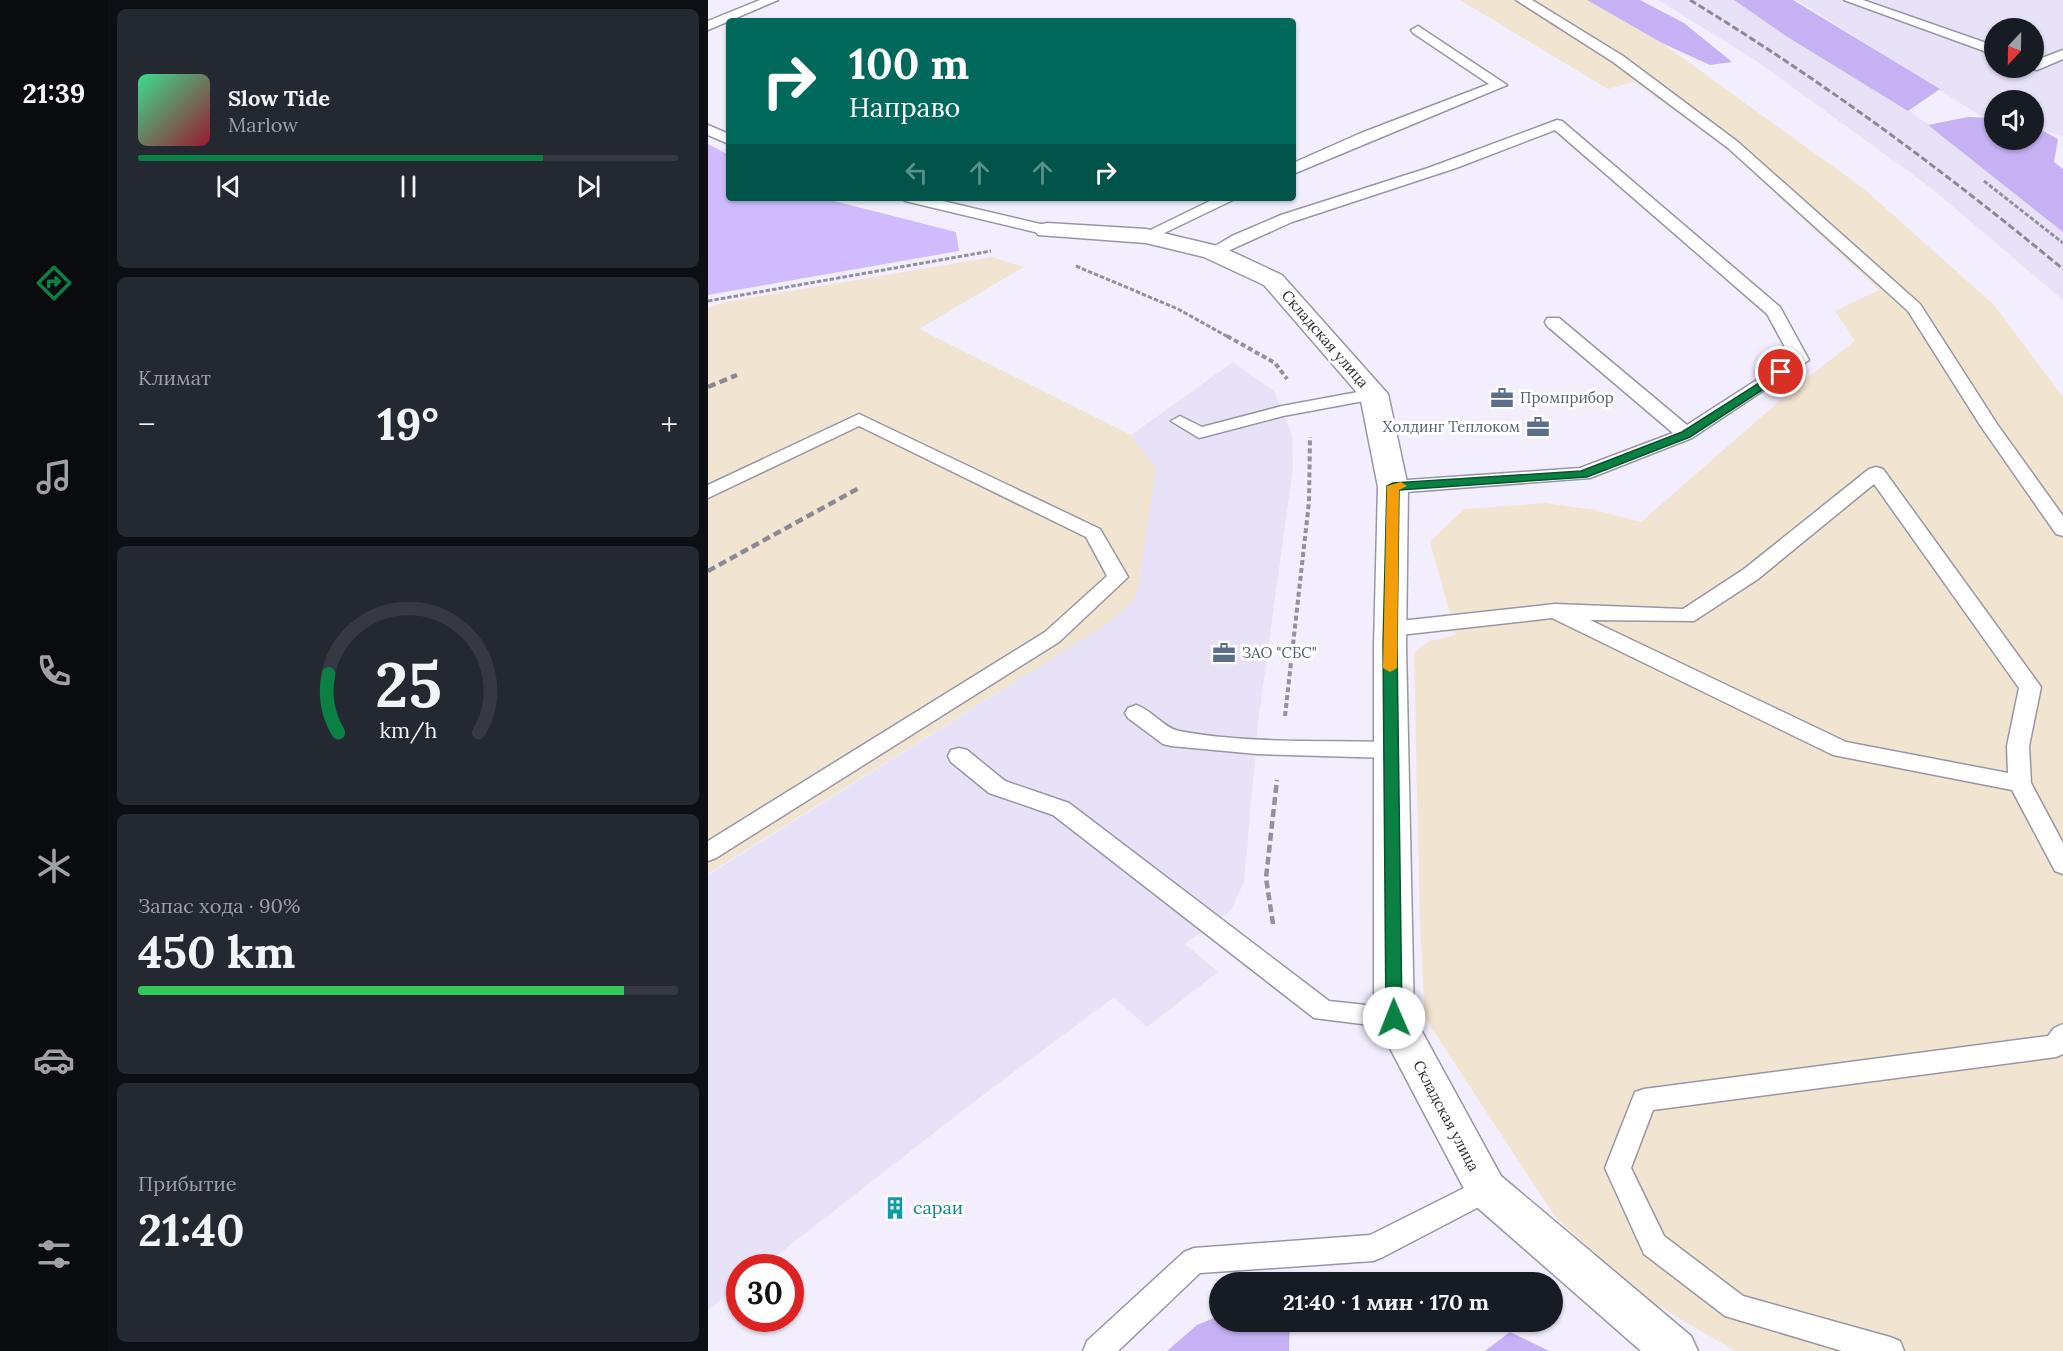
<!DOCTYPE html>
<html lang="ru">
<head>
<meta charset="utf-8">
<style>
  :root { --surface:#171b24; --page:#242831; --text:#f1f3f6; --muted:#9ea1a6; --line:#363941; --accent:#0b8043 }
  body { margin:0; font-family:Lora,serif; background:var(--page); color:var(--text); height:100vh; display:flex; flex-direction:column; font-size:22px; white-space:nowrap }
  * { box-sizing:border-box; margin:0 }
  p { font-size:20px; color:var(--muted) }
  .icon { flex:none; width:33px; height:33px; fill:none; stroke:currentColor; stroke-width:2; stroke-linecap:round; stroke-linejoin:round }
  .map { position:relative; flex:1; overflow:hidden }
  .details { display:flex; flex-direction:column; gap:9px; padding:9px; background:#0d0f14; width:600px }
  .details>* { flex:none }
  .top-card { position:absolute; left:18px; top:18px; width:570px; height:183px; border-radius:6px; box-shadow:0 2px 4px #0004; background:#00695c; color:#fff; overflow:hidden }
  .needle { width:39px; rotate:202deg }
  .buttons { position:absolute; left:1276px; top:18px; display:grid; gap:12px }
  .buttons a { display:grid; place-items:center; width:60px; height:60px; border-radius:50%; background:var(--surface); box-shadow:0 2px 4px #0004; font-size:30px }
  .speed { position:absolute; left:18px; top:1254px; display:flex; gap:12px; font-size:30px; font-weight:700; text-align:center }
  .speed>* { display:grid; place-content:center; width:78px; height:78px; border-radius:50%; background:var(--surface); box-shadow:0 2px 4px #0004; line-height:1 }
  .speed .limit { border:9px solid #d22; background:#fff; color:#111 }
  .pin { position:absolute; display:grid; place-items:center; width:51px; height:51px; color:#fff; margin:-26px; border:3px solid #fff; border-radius:50%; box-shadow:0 2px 6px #0007 }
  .me { position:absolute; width:66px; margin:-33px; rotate:359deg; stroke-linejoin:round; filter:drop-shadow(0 0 4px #0008) }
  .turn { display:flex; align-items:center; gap:21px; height:126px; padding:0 24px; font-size:27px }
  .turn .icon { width:78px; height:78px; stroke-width:2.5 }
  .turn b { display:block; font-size:42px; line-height:51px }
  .lanes { display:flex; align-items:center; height:57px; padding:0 24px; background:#0003; justify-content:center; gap:30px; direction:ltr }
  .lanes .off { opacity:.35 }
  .big { font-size:45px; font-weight:800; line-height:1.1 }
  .details .widget { flex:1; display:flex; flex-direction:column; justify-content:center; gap:9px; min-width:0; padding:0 21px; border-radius:9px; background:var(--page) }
  .details .dial { align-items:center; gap:0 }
  .dial svg { height:156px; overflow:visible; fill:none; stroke:var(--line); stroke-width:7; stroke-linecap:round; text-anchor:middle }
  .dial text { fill:var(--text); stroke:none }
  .song { display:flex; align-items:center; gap:18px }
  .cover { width:72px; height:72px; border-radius:9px; background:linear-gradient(135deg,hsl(150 70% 55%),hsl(350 70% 35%)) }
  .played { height:6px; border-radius:3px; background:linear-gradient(90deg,var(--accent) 75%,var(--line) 75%) }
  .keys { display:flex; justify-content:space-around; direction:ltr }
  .heat { display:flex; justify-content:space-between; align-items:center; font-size:33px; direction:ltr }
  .charge { height:9px; border-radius:4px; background:linear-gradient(90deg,#34c759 90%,var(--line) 0) }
  .trip { position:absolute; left:501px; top:1272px; width:354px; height:60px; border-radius:30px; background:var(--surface); box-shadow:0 2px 4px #0004; font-weight:800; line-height:60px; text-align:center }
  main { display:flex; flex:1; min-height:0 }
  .tabs { display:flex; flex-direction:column; width:108px; justify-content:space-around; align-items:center; background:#090b0e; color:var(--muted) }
  .tabs .icon { width:42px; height:42px }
  .tabs .active { color:var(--accent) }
  .tabs b { font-size:27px; color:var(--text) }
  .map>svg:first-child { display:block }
</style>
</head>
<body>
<main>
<nav class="tabs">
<b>21:39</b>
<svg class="icon active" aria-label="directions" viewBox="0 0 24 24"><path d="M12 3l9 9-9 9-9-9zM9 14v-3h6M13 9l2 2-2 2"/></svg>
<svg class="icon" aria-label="music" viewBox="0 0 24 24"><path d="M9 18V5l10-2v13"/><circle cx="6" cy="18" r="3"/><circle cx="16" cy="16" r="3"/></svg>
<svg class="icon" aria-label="phone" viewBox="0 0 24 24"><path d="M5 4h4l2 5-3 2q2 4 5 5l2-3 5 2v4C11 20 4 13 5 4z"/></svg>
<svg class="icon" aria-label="climate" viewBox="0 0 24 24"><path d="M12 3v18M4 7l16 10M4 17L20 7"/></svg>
<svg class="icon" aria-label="car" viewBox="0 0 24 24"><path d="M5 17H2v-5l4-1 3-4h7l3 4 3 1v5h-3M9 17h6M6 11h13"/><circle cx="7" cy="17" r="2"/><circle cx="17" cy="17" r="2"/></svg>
<svg class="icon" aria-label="filters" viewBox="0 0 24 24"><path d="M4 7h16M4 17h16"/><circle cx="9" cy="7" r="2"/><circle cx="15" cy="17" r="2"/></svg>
</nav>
<section class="details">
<div class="widget">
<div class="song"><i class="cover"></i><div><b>Slow Tide</b><p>Marlow</p></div></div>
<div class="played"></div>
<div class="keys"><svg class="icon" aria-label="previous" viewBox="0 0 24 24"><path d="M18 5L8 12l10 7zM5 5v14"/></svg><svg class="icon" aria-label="pause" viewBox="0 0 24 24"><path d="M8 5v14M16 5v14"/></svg><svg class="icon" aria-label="next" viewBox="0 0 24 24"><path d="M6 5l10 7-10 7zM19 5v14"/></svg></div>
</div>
<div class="widget"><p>Климат</p>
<div class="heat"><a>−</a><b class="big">19°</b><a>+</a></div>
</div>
<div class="widget dial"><svg viewBox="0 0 100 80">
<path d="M14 69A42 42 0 1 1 86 69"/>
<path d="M14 69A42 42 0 0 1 9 39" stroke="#0b8043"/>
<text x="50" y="56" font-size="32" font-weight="700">25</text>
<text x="50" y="72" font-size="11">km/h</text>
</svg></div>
<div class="widget"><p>Запас хода · 90%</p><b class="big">450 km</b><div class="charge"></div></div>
<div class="widget"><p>Прибытие</p><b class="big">21:40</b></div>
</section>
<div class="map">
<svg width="1355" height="1351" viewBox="0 0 1355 1351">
  <rect width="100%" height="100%" fill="#f2eefe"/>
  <!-- built -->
  <path fill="#e8e2f9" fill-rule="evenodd" d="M 950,0 L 1030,0 L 1106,45 L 1289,172 L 1355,225 L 1355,300 L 1223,188 L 1047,60 Z
    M 1089,0 L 1355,0 L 1355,136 L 1326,129 L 1326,100 L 1287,100 L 1287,119 L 1273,116 ZM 1287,28 L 1326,28 L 1326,68 L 1287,68 Z
    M 525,362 L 566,391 L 584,435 L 585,468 L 551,715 L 536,882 L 523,910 L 477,944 L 510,972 L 439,1027 L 406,997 L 267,1101 L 54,1267 L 32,1268 L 31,1285 L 0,1310 L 0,875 L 400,623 L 428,598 L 448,469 L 423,435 Z"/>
  <!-- industrial -->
  <path fill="#f1e5d1" d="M 752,0 L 879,0 L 954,43 L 1156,189 L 1286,305 L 1355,397 L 1355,1351 L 1027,1351 L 935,1297 L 848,1218 L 717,1018 L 712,925 L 706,653 L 721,641 L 748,635 L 722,542 L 756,509 L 837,503 L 887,510 L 933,522 L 1092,383 L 1147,341 L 1127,311 L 1171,290 L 1017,147 L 926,82 L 900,89 Z
    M 284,257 L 316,267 L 211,329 L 423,435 L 448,469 L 428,598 L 400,623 L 0,874 L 0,308 L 18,302 Z"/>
  <!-- green -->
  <path fill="#cfbbfd" d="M 0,144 L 21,155 L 21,198 L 114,198 L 248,232 L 251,251 L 0,295 Z"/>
  <!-- forest -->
  <path fill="#c5b1f3" d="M 879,0 L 932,0 L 976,23 L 1024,62 L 1002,65 L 954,43 Z
    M 1026,0 L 1085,0 L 1232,89 L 1200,111 L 1078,36 Z
    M 1260,117 L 1287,118 L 1287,140 L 1326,140 L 1326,126 L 1350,139 L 1346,162 L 1355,169 L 1355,232 L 1220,125 Z
    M 511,1316 L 512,1322 L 582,1322 L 581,1351 L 459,1351 L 489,1325 Z
    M 802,1332 L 841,1351 L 777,1351 Z"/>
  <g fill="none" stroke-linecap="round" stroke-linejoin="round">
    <!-- lane casing -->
    <g stroke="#9996a4" stroke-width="3">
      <path id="lane" d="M 52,0 L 70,0 L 0,30 L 0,21 Z
        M 808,0 L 824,0 L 915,56 L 1030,142 L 1212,304 L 1289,424 L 1355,516 L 1355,536 L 1348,534 L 1272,425 L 1200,311 L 1020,148 L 905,62 Z
        M 1136,0 L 1155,0 L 1287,46 L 1287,55 Z
        M 710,26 L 799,85 L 585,174 L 585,163 L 653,133 L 781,84 L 705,33 L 703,30 Z
        M 1355,50 L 1355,59 L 1329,70 L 1321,68 L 1326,68 L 1326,61 Z
        M 849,120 L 854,121 L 1072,307 L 1101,360 L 984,438 L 882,478 L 685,493 L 678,491 L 676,487 L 685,481 L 872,468 L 965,433 L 839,326 L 837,322 L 839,318 L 851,318 L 979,425 L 1083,358 L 1059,314 L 847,130 L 748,168 L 584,222 L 511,255 L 499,255 L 497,252 L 524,236 L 573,215 L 720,168 Z
        M 0,125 L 21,134 L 21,144 L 0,135 Z
        M 194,198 L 222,198 L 345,227 L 347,230 L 339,235 L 197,201 Z
        M 508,198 L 529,198 L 444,239 L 432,239 L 430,236 Z
        M 666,389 L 675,394 L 672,398 L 575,416 L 491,438 L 463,421 L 472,416 L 494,427 L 574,406 Z
        M 151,414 L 392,529 L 420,577 L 351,642 L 8,858 L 0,861 L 0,841 L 337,632 L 399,576 L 378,537 L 151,426 L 0,498 L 0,485 Z
        M 1168,467 L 1175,469 L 1333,687 L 1321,746 L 1323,783 L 1355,843 L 1355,874 L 1347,871 L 1304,790 L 1125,755 L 844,618 L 683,636 L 676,634 L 673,629 L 676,624 L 683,622 L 847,604 L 975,609 L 1036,569 L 1161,469 ZM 1166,484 L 1311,688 L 1299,746 L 1300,773 L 1138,742 L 882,620 L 986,621 L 1050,579 Z
        M 428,705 C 444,710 456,728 471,731 C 540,744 613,740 683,742 L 691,744 L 694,750 L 691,756 L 683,758 L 549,754 L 463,746 L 455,744 L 420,718 L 417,713 L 420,708 Z
        M 251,748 L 259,750 L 297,781 L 361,803 L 621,1001 L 686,1008 L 695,1011 L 699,1018 L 695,1025 L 686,1028 L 606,1018 L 345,815 L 281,793 L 243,762 L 240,756 L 243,750 Z
        M 1355,1024 L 1355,1054 L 1348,1057 L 945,1110 L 923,1168 L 956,1236 L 1035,1296 L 1182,1337 L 1192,1341 L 1196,1351 L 1134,1351 L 1017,1316 L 936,1254 L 897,1168 L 927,1092 L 936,1089 L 1340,1036 L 1346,1028 Z
        M 778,1177 L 788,1180 L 792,1189 L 788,1198 L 675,1257 L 665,1261 L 492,1273 L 410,1351 L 375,1351 L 379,1341 L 476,1252 L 486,1248 L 662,1235 Z"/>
    </g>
    <!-- street casing -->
    <g stroke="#9996a4" stroke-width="3">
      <path id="street" d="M 339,223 L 438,229 L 514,247 L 574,275 L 680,394 L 700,487 L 698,645 L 706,1017 L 793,1176 L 983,1336 L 990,1351 L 933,1351 L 763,1202 L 666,1018 L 666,645 L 670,487 L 652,396 L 556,285 L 496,257 L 438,243 L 330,235 L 327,230 L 330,225 Z"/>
    </g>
    <!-- path-far2 -->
    <path stroke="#94919c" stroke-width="3" stroke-dasharray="4.5 2" stroke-linecap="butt" d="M 1276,181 L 1355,243
      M 368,266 L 470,309 L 522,338
      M 0,301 L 283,251"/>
    <!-- path-far1 -->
    <path stroke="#94919c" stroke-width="4" stroke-dasharray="5 3" stroke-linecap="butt" d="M 519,336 L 567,363 L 579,379
      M 577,716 L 601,502 L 602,437"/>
    <!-- path -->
    <path stroke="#94919c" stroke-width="4.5" stroke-dasharray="8 4" stroke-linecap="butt" d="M 565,924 L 558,878 L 569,780"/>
    <!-- lane -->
    <use href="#lane" fill="#fff" fill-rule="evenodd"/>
    <!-- street -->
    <use href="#street" fill="#fff" fill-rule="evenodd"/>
    <!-- rail-far1 -->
    <path stroke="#8c8994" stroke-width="3" stroke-dasharray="7 3" stroke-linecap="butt" d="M 982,0 C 1115,81 1235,170 1355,269"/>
    <!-- rail -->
    <path stroke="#8c8994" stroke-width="4.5" stroke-dasharray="8 4.5" stroke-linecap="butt" d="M 0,387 L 29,375
      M 0,571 L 151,488"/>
  </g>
  <!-- route -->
  <path fill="#0b8043" stroke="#07532c" stroke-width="1.5" d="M 1073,369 L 1079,372 L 1077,375 L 982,437 L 879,477 L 691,490 L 689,645 L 694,1018 L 692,1023 L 680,1023 L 678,1018 L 675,645 L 679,486 L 685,483 L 873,471 L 974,432 Z"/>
  <!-- slow -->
  <path fill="#f59e0b" d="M 693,482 L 699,486 L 691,490 L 689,668 L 682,672 L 675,668 L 679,486 Z"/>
  <!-- icons -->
  <defs>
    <g id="office-bare" transform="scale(1.8)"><path d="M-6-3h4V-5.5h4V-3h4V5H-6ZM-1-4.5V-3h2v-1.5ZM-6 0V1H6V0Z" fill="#5c6f8a" stroke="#fff" stroke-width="2.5" paint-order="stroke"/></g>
    <g id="building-bare" transform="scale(1.8)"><path d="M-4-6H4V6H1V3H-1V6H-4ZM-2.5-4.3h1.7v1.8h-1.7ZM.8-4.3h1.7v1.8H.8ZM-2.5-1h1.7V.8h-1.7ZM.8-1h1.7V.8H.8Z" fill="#0f9aa8" stroke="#fff" stroke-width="2.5" paint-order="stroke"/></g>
  </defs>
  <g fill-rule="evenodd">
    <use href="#office-bare" x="794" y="398"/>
    <use href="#office-bare" x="830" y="427"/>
    <use href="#office-bare" x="516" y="653"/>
    <use href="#building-bare" x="187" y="1208"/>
  </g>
  <g text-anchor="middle" stroke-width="6" stroke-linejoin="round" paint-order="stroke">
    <!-- street labels -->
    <g font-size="15" fill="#2e2c32" stroke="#fff">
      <text transform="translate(617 339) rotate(49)" y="5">Складская улица</text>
      <text transform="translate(738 1116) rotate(62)" y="5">Складская улица</text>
    </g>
    <!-- service labels -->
    <g font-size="15" fill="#4e5e75" stroke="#fff" text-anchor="start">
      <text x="812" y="403">Промприбор</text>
      <text x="812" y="432" text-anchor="end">Холдинг Теплоком</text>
      <text x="534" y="658">ЗАО "СБС"</text>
    </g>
    <!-- near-culture labels -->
    <g font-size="18" fill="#0d838f" stroke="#fff" text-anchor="start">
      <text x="205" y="1214">сараи</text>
    </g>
  </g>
</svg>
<div class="buttons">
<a><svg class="needle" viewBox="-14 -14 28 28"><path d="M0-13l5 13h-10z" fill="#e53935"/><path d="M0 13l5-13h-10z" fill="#9ea1a6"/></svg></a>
<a><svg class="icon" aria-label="sound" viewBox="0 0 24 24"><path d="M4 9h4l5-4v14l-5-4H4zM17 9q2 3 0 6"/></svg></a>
</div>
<div class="speed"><div class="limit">30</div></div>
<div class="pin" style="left:1073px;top:372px;background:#d93025"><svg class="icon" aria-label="arrive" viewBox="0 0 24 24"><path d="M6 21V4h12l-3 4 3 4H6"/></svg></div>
<svg class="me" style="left:686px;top:1018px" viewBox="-20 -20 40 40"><circle r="19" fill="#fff"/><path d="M0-13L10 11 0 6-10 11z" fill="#0b8043"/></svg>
<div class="trip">21:40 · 1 мин · 170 m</div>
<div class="top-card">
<div class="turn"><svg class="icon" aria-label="right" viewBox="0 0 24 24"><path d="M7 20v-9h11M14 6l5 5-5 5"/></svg><div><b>100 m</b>Направо</div></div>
<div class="lanes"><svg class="icon off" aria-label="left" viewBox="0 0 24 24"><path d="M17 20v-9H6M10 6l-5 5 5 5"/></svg><svg class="icon off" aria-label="ahead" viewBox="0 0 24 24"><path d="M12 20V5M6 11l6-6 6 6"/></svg><svg class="icon off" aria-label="ahead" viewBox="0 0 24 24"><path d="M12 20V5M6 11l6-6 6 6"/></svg><svg class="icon" aria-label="right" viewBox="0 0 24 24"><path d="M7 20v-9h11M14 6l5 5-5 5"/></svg></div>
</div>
</div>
</main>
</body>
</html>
